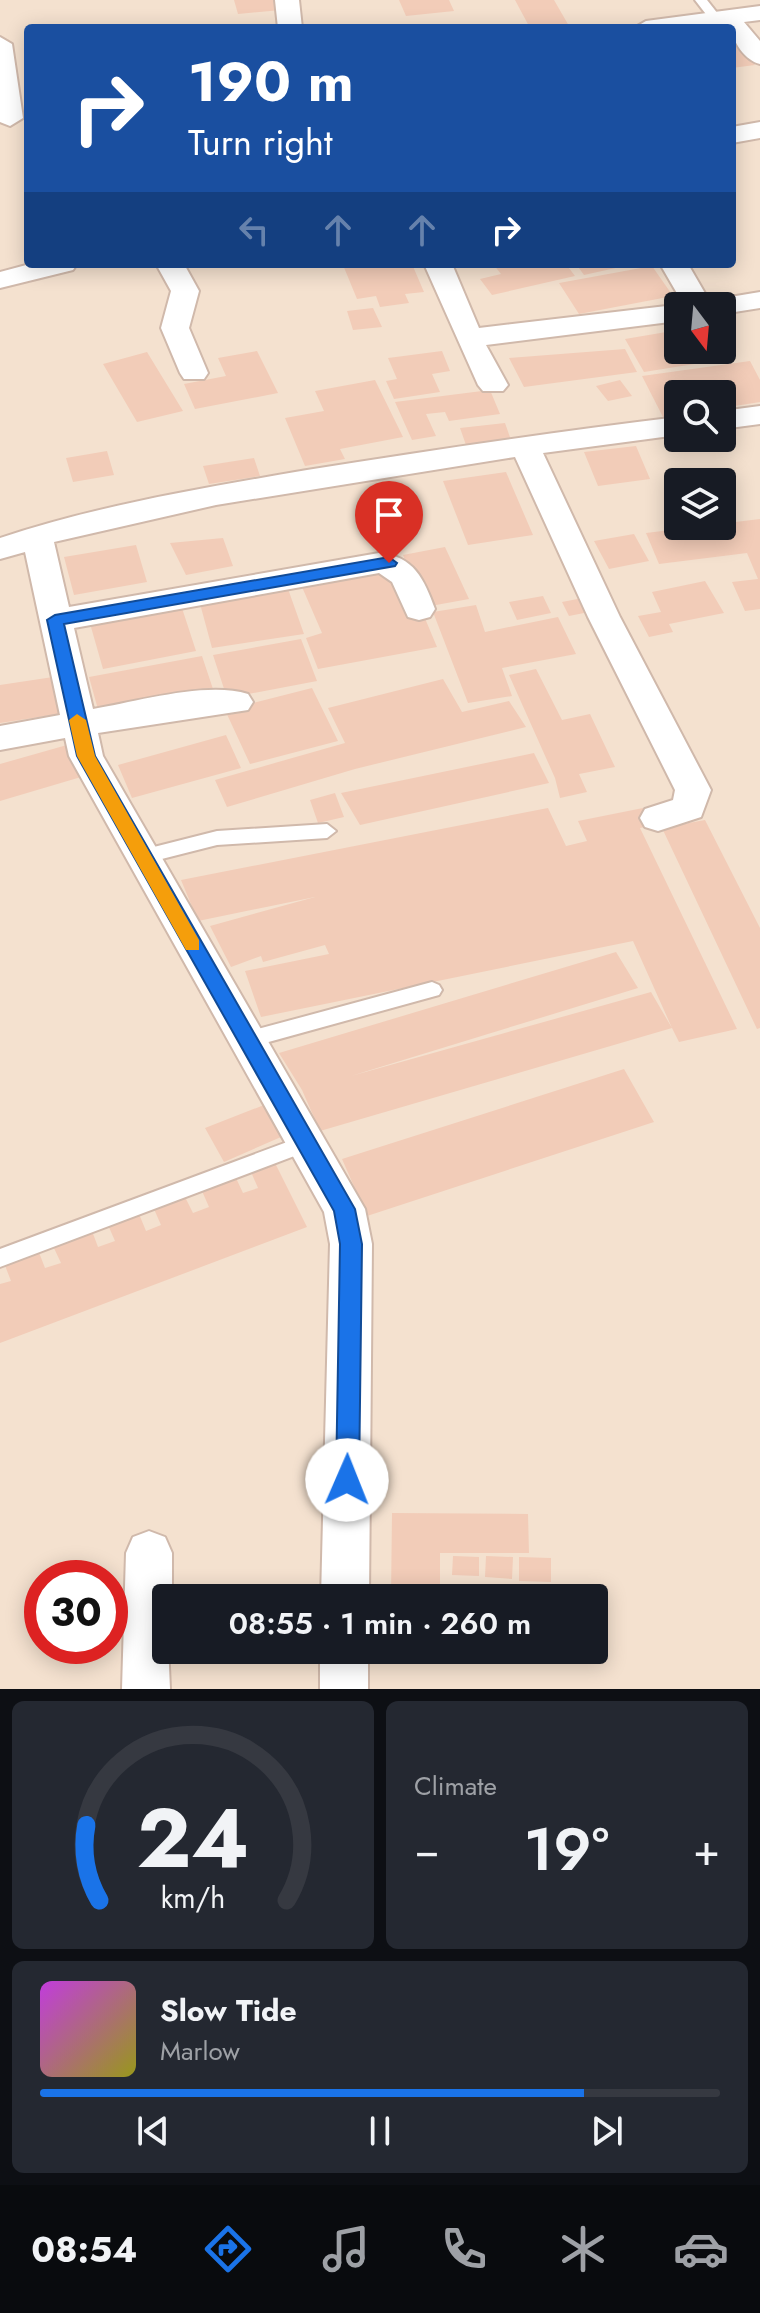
<!DOCTYPE html>
<html lang="en">
<head>
<meta charset="utf-8">
<style>
  :root { --surface:#171b24; --page:#242831; --text:#f1f3f6; --muted:#9ea1a6; --line:#363941; --accent:#1a73e8 }
  body { margin:0; font-family:Jost,sans-serif; background:var(--page); color:var(--text); height:100vh; display:flex; flex-direction:column; font-size:30px; white-space:nowrap }
  * { box-sizing:border-box; margin:0 }
  p { font-size:26px; color:var(--muted) }
  .icon { flex:none; width:44px; height:44px; fill:none; stroke:currentColor; stroke-width:2; stroke-linecap:round; stroke-linejoin:round }
  .map { position:relative; height:1689px; overflow:hidden }
  .side { display:flex; flex-direction:column; gap:12px; padding:12px; background:#0d0f14; flex:1 }
  .side>* { flex:none }
  .guide { position:absolute; left:24px; top:24px; width:712px; height:244px; border-radius:8px; box-shadow:0 4px 20px #0003; background:#1a4fa0; color:#fff; overflow:hidden }
  .needle { width:52px; rotate:164deg }
  .tools { position:absolute; left:664px; top:292px; display:grid; gap:16px }
  .tools a { display:grid; place-items:center; width:72px; height:72px; border-radius:8px; background:var(--surface); box-shadow:0 4px 20px #0003; font-size:40px }
  .speed { position:absolute; left:24px; top:1560px; display:flex; gap:16px; font-size:40px; font-weight:700; text-align:center }
  .speed>* { display:grid; place-content:center; width:104px; height:104px; border-radius:50%; background:var(--surface); box-shadow:0 4px 20px #0003; line-height:1 }
  .speed .limit { border:12px solid #d22; background:#fff; color:#111 }
  .pin { position:absolute; display:grid; place-items:center; width:68px; height:68px; color:#fff; margin:-82px -34px; border-radius:50% 50% 50% 0; rotate:-45deg; box-shadow:0 0 8px #0007 }
  .pin .icon { rotate:45deg }
  .me { position:absolute; width:88px; margin:-44px; rotate:1deg; stroke-linejoin:round; filter:drop-shadow(0 0 6px #0008) }
  .turn { display:flex; align-items:center; gap:28px; height:168px; padding:0 32px; font-size:36px }
  .turn .icon { width:104px; height:104px; stroke-width:2.5 }
  .turn b { display:block; font-size:56px; line-height:68px }
  .lanes { display:flex; align-items:center; height:76px; padding:0 32px; background:#0003; justify-content:center; gap:40px; direction:ltr }
  .lanes .off { opacity:.35 }
  .big { font-size:60px; font-weight:600; line-height:1.1 }
  .side .widget { flex:1; display:flex; flex-direction:column; justify-content:center; gap:12px; min-width:0; padding:0 28px; border-radius:12px; background:var(--page) }
  .side .dial { align-items:center; gap:0 }
  .dial svg { height:208px; overflow:visible; fill:none; stroke:var(--line); stroke-width:7; stroke-linecap:round; text-anchor:middle }
  .dial text { fill:var(--text); stroke:none }
  .song { display:flex; align-items:center; gap:24px }
  .cover { width:96px; height:96px; border-radius:12px; background:linear-gradient(135deg,hsl(290 70% 55%),hsl(60 70% 35%)) }
  .played { height:8px; border-radius:4px; background:linear-gradient(90deg,var(--accent) 80%,var(--line) 80%) }
  .keys { display:flex; justify-content:space-around; direction:ltr }
  .heat { display:flex; justify-content:space-between; align-items:center; font-size:44px; direction:ltr }
  .side .tiles { flex:1; display:grid; gap:12px; grid-template-columns:1fr 1fr }
  .widget:last-child { grid-column:span 2 }
  .trip { position:absolute; left:152px; top:1584px; width:456px; height:80px; border-radius:8px; background:var(--surface); box-shadow:0 4px 20px #0003; font-weight:600; line-height:80px; text-align:center }
  .dock { display:flex; height:128px; justify-content:space-around; align-items:center; background:#090b0e; color:var(--muted) }
  .dock .icon { width:56px; height:56px }
  .dock .selected { color:var(--accent) }
  .dock b { font-size:36px; color:var(--text) }
  .map>svg:first-child { display:block }
</style>
</head>
<body>
<div class="map">
<svg width="760" height="1689" viewBox="0 0 760 1689">
  <rect width="100%" height="100%" fill="#fcf0e1"/>
  <!-- residential -->
  <path fill="#f4e1cf" fill-rule="evenodd" d="M 0,0 L 760,0 L 760,1689 L 0,1689 ZM 28,28 L 732,28 L 732,264 L 28,264 ZM 678,306 L 722,306 L 722,350 L 678,350 ZM 678,394 L 722,394 L 722,438 L 678,438 ZM 678,482 L 722,482 L 722,526 L 678,526 ZM 42,1578 L 110,1578 L 110,1646 L 42,1646 ZM 166,1598 L 594,1598 L 594,1650 L 166,1650 Z"/>
  <!-- building -->
  <path fill="#f2ccb8" d="M 234,0 L 278,0 L 281,10 L 238,14 Z
    M 399,0 L 449,0 L 454,11 L 406,16 Z
    M 515,0 L 554,0 L 569,26 L 530,28 Z
    M 732,35 L 755,65 L 732,68 Z
    M 412,264 L 424,292 L 405,294 L 409,303 L 380,307 L 376,296 L 357,299 L 343,265 Z
    M 493,264 L 566,264 L 575,276 L 492,295 L 480,279 L 501,274 Z
    M 576,264 L 628,264 L 629,265 L 584,275 Z
    M 652,266 L 673,296 L 579,314 L 559,283 Z
    M 373,308 L 382,327 L 353,330 L 347,311 Z
    M 678,330 L 678,350 L 699,350 L 707,362 L 644,372 L 625,339 Z
    M 625,349 L 637,372 L 524,387 L 509,358 Z
    M 257,351 L 278,393 L 195,409 L 184,384 L 226,376 L 218,358 Z
    M 442,351 L 450,371 L 432,374 L 440,392 L 394,399 L 386,381 L 397,379 L 388,358 Z
    M 147,352 L 183,411 L 137,422 L 103,364 Z
    M 750,361 L 760,380 L 760,402 L 722,408 L 722,394 L 678,394 L 678,415 L 663,417 L 642,376 Z
    M 375,380 L 403,437 L 340,449 L 345,459 L 305,466 L 285,418 L 324,411 L 315,391 Z
    M 620,380 L 632,396 L 608,401 L 596,386 Z
    M 490,390 L 500,414 L 449,421 L 445,412 L 426,414 L 436,436 L 412,440 L 395,402 Z
    M 505,423 L 511,440 L 466,445 L 460,428 Z
    M 636,446 L 650,479 L 598,486 L 584,452 Z
    M 107,451 L 114,475 L 73,482 L 66,458 Z
    M 254,458 L 260,476 L 209,484 L 203,466 Z
    M 506,472 L 533,535 L 468,545 L 443,481 Z
    M 760,519 L 760,609 L 745,611 L 732,582 L 758,579 L 747,553 L 659,564 L 646,533 Z
    M 634,534 L 649,561 L 609,569 L 594,541 Z
    M 223,538 L 233,566 L 186,575 L 170,543 Z
    M 136,545 L 147,582 L 74,595 L 64,557 Z
    M 445,547 L 469,599 L 425,607 L 403,555 Z
    M 389,565 L 424,616 L 437,647 L 318,669 L 306,638 L 322,633 L 299,580 Z
    M 705,581 L 724,613 L 669,624 L 673,632 L 649,637 L 638,616 L 661,612 L 652,592 Z
    M 287,586 L 304,634 L 212,648 L 199,600 Z
    M 543,596 L 551,613 L 517,620 L 509,602 Z
    M 588,597 L 594,611 L 569,616 L 562,602 Z
    M 180,602 L 196,651 L 103,669 L 89,620 Z
    M 476,605 L 485,632 L 558,617 L 576,654 L 502,668 L 512,696 L 468,703 L 433,612 Z
    M 301,639 L 317,681 L 227,698 L 213,655 Z
    M 202,656 L 214,692 L 99,713 L 89,677 Z
    M 536,669 L 562,720 L 590,714 L 615,767 L 579,774 L 587,792 L 560,798 L 555,778 L 509,675 Z
    M 53,677 L 65,713 L 0,723 L 0,685 Z
    M 443,679 L 462,712 L 509,701 L 526,727 L 355,769 L 227,807 L 215,780 L 345,743 L 328,708 Z
    M 312,688 L 338,741 L 250,764 L 225,710 Z
    M 226,735 L 241,768 L 132,798 L 118,765 Z
    M 67,745 L 81,777 L 0,801 L 0,764 Z
    M 534,753 L 549,783 L 360,825 L 341,793 Z
    M 335,793 L 344,817 L 318,823 L 310,800 Z
    M 548,808 L 566,846 L 587,841 L 578,821 L 643,808 L 651,826 L 640,828 L 737,1029 L 679,1042 L 672,1028 L 320,1131 L 302,1090 L 279,1053 L 616,952 L 638,988 L 351,1076 L 651,992 L 672,1028 L 633,941 L 261,1017 L 245,971 L 329,954 L 325,945 L 263,962 L 261,956 L 231,967 L 210,926 L 315,897 L 198,921 L 181,880 Z
    M 705,820 L 760,928 L 760,1028 L 757,1029 L 662,828 Z
    M 624,1069 L 654,1122 L 367,1216 L 342,1159 Z
    M 264,1105 L 281,1137 L 224,1162 L 205,1128 Z
    M 275,1163 L 307,1227 L 0,1343 L 0,1284 L 11,1281 L 4,1263 L 38,1250 L 45,1268 L 61,1263 L 53,1246 L 92,1231 L 98,1247 L 115,1241 L 108,1225 L 139,1214 L 146,1231 L 161,1225 L 154,1209 L 185,1197 L 193,1213 L 209,1207 L 202,1191 L 236,1178 L 243,1193 L 258,1188 L 251,1172 Z
    M 392,1513 L 528,1514 L 529,1553 L 440,1553 L 440,1598 L 391,1598 Z
    M 453,1556 L 479,1557 L 479,1576 L 452,1575 Z
    M 486,1556 L 513,1557 L 512,1579 L 485,1577 Z
    M 519,1557 L 551,1558 L 551,1582 L 519,1581 Z"/>
  <g fill="none" stroke-linecap="round" stroke-linejoin="round">
    <!-- service casing -->
    <g stroke="#d0b9ab" stroke-width="4">
      <path id="service" d="M 695,0 L 707,0 L 722,19 L 720,22 L 712,22 Z
        M 327,824 L 336,831 L 327,838 L 217,845 L 142,864 L 133,857 L 142,850 L 217,831 Z
        M 432,982 L 439,985 L 442,990 L 439,995 L 247,1048 L 240,1046 L 237,1040 L 240,1034 L 247,1032 Z
        M 306,1135 L 313,1137 L 316,1143 L 313,1149 L 0,1267 L 0,1249 Z"/>
    </g>
    <!-- minor casing -->
    <g stroke="#d0b9ab" stroke-width="4">
      <path id="minor" d="M 275,0 L 299,0 L 302,28 L 278,28 Z
        M 760,6 L 760,20 L 744,22 L 760,41 L 760,64 C 746,61 732,42 732,28 L 722,25 L 634,28 L 646,21 Z
        M 0,37 L 12,44 L 23,118 L 10,126 L 0,122 Z
        M 760,122 L 760,138 L 732,143 L 732,127 Z
        M 30,264 L 77,264 L 73,270 L 0,288 L 0,272 Z
        M 156,264 L 184,264 L 199,291 L 189,328 L 208,373 L 204,379 L 184,379 L 180,373 L 161,328 L 171,291 Z
        M 424,264 L 452,264 L 479,328 L 675,305 L 678,295 L 660,264 L 688,264 L 706,295 L 703,306 L 678,306 L 678,321 L 486,345 L 508,385 L 503,391 L 483,391 L 478,385 Z
        M 760,292 L 760,308 L 722,314 L 722,306 L 708,306 L 712,300 Z
        M 760,406 L 760,424 L 722,429 L 722,411 Z
        M 678,417 L 678,435 L 543,453 L 620,617 L 711,790 L 701,817 L 658,831 L 645,827 L 640,818 L 645,809 L 673,800 L 675,790 L 588,617 L 515,457 L 216,505 L 54,542 L 69,607 L 379,553 C 414,556 424,579 435,609 L 430,617 L 419,620 L 408,617 L 392,582 L 379,573 L 74,628 L 93,709 C 136,702 206,681 248,694 L 253,702 L 248,710 L 98,733 L 103,756 L 365,1209 L 372,1244 L 369,1598 L 321,1598 L 330,1244 L 324,1212 L 69,756 L 65,738 L 0,750 L 0,726 L 60,715 L 25,552 L 0,559 L 0,538 C 99,505 203,488 307,470 C 431,450 554,432 678,417 Z
        M 149,1531 L 165,1537 L 172,1553 L 172,1598 L 166,1598 L 170,1689 L 122,1689 L 126,1553 L 133,1537 Z
        M 320,1650 L 368,1650 L 368,1689 L 320,1689 Z"/>
    </g>
    <!-- service -->
    <use href="#service" fill="#fff" fill-rule="evenodd"/>
    <!-- minor -->
    <use href="#minor" fill="#fff" fill-rule="evenodd"/>
  </g>
  <!-- route -->
  <path fill="#1a73e8" stroke="#114b97" stroke-width="2" d="M 389,557 L 397,563 L 395,566 L 64,624 L 95,756 L 355,1209 L 362,1244 L 359,1480 L 355,1488 L 347,1491 L 339,1488 L 336,1480 L 340,1244 L 334,1211 L 77,756 L 47,620 L 55,615 Z"/>
  <!-- slow -->
  <path fill="#f59e0b" d="M 77,714 L 86,720 L 95,756 L 199,940 L 199,950 L 186,950 L 77,756 L 69,720 Z"/>
</svg>
<div class="tools">
<a><svg class="needle" viewBox="-14 -14 28 28"><path d="M0-13l5 13h-10z" fill="#e53935"/><path d="M0 13l5-13h-10z" fill="#9ea1a6"/></svg></a>
<a><svg class="icon" aria-label="search" viewBox="0 0 24 24"><circle cx="10" cy="10" r="6"/><path d="M15 15l6 6"/></svg></a>
<a><svg class="icon" aria-label="layers" viewBox="0 0 24 24"><path d="M12 4l9 5-9 5-9-5zM3 14l9 5 9-5"/></svg></a>
</div>
<div class="speed"><div class="limit">30</div></div>
<div class="pin" style="left:389px;top:563px;background:#d93025"><svg class="icon" aria-label="arrive" viewBox="0 0 24 24"><path d="M6 21V4h12l-3 4 3 4H6"/></svg></div>
<svg class="me" style="left:347px;top:1480px" viewBox="-20 -20 40 40"><circle r="19" fill="#fff"/><path d="M0-13L10 11 0 6-10 11z" fill="#1a73e8"/></svg>
<div class="trip">08:55 · 1 min · 260 m</div>
<div class="guide">
<div class="turn"><svg class="icon" aria-label="right" viewBox="0 0 24 24"><path d="M7 20v-9h11M14 6l5 5-5 5"/></svg><div><b>190 m</b>Turn right</div></div>
<div class="lanes"><svg class="icon off" aria-label="left" viewBox="0 0 24 24"><path d="M17 20v-9H6M10 6l-5 5 5 5"/></svg><svg class="icon off" aria-label="ahead" viewBox="0 0 24 24"><path d="M12 20V5M6 11l6-6 6 6"/></svg><svg class="icon off" aria-label="ahead" viewBox="0 0 24 24"><path d="M12 20V5M6 11l6-6 6 6"/></svg><svg class="icon" aria-label="right" viewBox="0 0 24 24"><path d="M7 20v-9h11M14 6l5 5-5 5"/></svg></div>
</div>
</div>
<section class="side">
<div class="tiles">
<div class="widget dial"><svg viewBox="0 0 100 80">
<path d="M14 69A42 42 0 1 1 86 69"/>
<path d="M14 69A42 42 0 0 1 9 40" stroke="#1a73e8"/>
<text x="50" y="56" font-size="32" font-weight="700">24</text>
<text x="50" y="72" font-size="11">km/h</text>
</svg></div>
<div class="widget"><p>Climate</p>
<div class="heat"><a>−</a><b class="big">19°</b><a>+</a></div>
</div>
<div class="widget">
<div class="song"><i class="cover"></i><div><b>Slow Tide</b><p>Marlow</p></div></div>
<div class="played"></div>
<div class="keys"><svg class="icon" aria-label="previous" viewBox="0 0 24 24"><path d="M18 5L8 12l10 7zM5 5v14"/></svg><svg class="icon" aria-label="pause" viewBox="0 0 24 24"><path d="M8 5v14M16 5v14"/></svg><svg class="icon" aria-label="next" viewBox="0 0 24 24"><path d="M6 5l10 7-10 7zM19 5v14"/></svg></div>
</div>
</div>
</section>
<nav class="dock">
<b>08:54</b>
<svg class="icon selected" aria-label="directions" viewBox="0 0 24 24"><path d="M12 3l9 9-9 9-9-9zM9 14v-3h6M13 9l2 2-2 2"/></svg>
<svg class="icon" aria-label="music" viewBox="0 0 24 24"><path d="M9 18V5l10-2v13"/><circle cx="6" cy="18" r="3"/><circle cx="16" cy="16" r="3"/></svg>
<svg class="icon" aria-label="phone" viewBox="0 0 24 24"><path d="M5 4h4l2 5-3 2q2 4 5 5l2-3 5 2v4C11 20 4 13 5 4z"/></svg>
<svg class="icon" aria-label="climate" viewBox="0 0 24 24"><path d="M12 3v18M4 7l16 10M4 17L20 7"/></svg>
<svg class="icon" aria-label="car" viewBox="0 0 24 24"><path d="M5 17H2v-5l4-1 3-4h7l3 4 3 1v5h-3M9 17h6M6 11h13"/><circle cx="7" cy="17" r="2"/><circle cx="17" cy="17" r="2"/></svg>
</nav>
</body>
</html>
